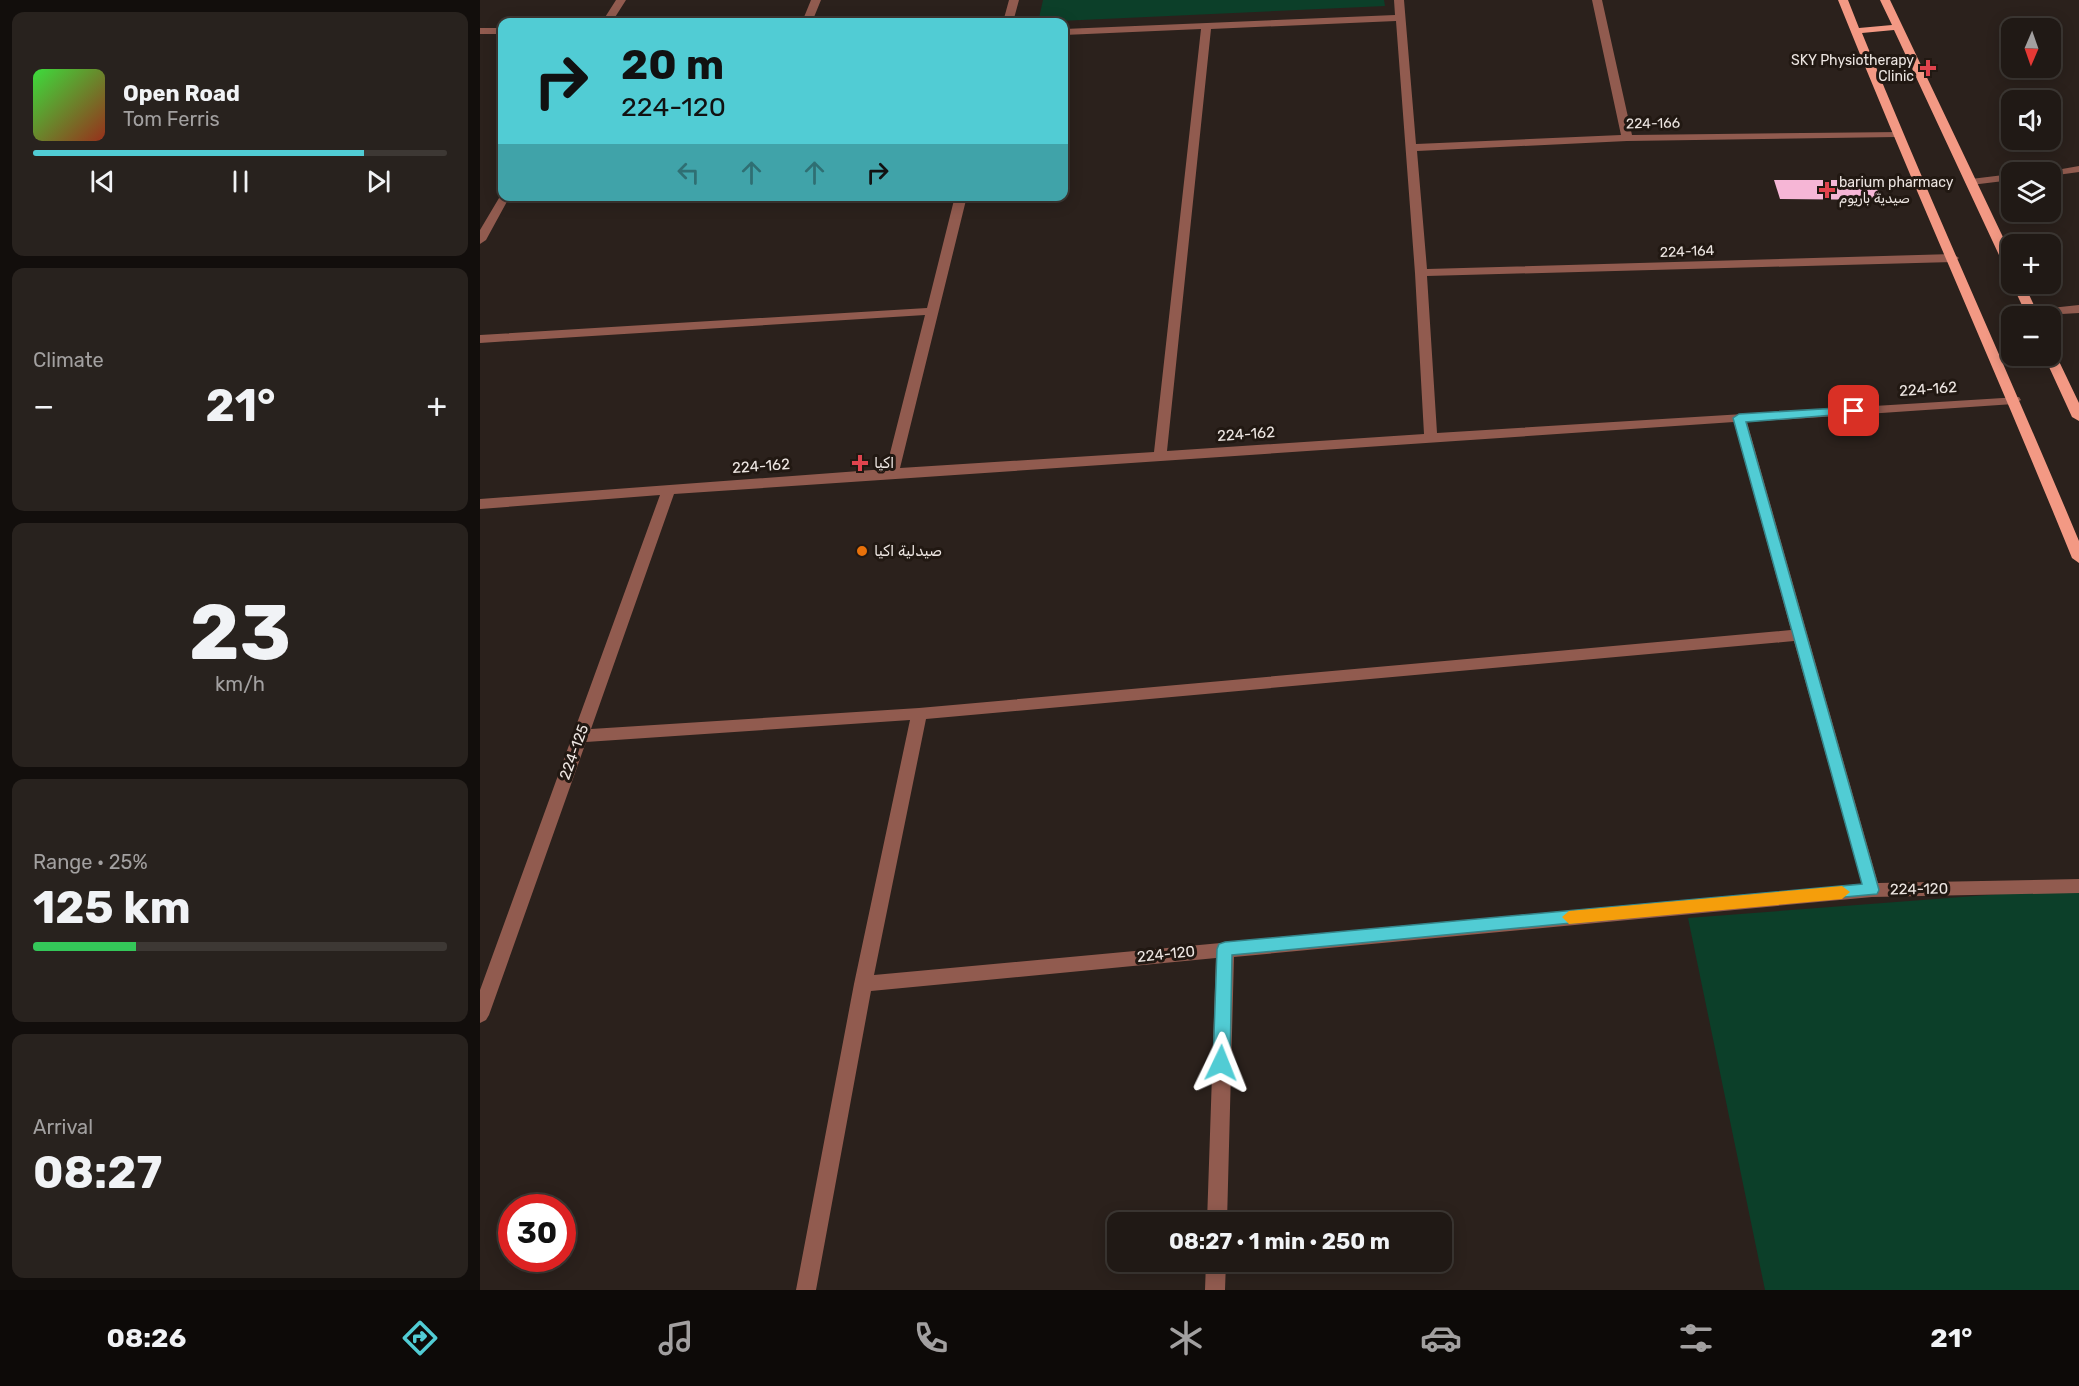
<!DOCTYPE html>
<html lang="en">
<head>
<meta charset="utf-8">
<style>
  :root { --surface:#201915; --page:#28221e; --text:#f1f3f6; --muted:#a2a0a0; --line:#3d3834; --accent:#51ccd4 }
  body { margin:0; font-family:Rubik,Cairo,sans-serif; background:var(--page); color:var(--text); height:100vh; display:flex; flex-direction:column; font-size:22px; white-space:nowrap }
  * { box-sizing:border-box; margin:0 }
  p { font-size:20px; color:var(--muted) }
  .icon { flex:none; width:33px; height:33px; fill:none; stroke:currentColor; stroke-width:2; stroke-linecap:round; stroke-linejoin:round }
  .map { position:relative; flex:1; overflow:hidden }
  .drawer { display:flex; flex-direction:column; gap:12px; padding:12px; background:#120e0c; width:480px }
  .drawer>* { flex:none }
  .banner { position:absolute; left:18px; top:18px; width:570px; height:183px; border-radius:12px; box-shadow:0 3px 15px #0003,0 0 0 2px var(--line); background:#51ccd4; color:#111; overflow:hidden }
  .needle { width:39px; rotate:182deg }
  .fabs { position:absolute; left:1521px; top:18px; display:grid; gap:12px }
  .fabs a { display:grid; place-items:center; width:60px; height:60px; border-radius:12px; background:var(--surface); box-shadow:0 3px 15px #0003,0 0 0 2px var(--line); font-size:30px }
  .speed { position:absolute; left:18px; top:1194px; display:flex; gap:12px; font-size:30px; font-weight:700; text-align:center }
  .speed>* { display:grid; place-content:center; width:78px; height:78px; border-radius:50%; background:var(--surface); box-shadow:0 3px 15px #0003,0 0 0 2px var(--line); line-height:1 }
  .speed .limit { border:9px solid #d22; background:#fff; color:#111 }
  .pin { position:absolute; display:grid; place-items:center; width:51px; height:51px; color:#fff; margin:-26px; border-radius:12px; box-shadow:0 3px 9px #0006 }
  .me { position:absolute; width:66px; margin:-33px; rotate:2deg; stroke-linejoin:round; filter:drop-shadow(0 0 4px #0008) }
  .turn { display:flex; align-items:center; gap:21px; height:126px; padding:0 24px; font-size:27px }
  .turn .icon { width:78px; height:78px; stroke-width:2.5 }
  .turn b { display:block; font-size:42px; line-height:51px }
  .lanes { display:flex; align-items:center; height:57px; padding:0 24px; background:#0003; justify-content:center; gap:30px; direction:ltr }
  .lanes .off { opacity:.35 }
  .big { font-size:45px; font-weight:700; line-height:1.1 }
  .drawer .card { flex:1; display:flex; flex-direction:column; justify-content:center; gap:9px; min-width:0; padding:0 21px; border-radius:12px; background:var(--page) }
  .drawer .dial { align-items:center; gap:0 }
  .dial b { font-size:78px; line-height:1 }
  .song { display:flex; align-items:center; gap:18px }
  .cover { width:72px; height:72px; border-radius:9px; background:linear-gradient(135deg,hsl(120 70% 55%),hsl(10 70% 35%)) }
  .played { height:6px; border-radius:3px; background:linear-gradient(90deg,var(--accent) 80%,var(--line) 80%) }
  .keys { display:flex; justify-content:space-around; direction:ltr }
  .heat { display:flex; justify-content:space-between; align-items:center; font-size:33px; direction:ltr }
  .charge { height:9px; border-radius:4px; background:linear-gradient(90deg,#34c759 25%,var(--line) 0) }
  .trip { position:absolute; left:627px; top:1212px; width:345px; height:60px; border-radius:12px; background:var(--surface); box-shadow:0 3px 15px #0003,0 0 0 2px var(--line); font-weight:700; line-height:60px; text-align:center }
  .dock { display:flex; height:96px; justify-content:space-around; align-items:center; background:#0d0a08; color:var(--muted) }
  .dock .icon { width:42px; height:42px }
  .dock .current { color:var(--accent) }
  .dock b { font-size:27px; color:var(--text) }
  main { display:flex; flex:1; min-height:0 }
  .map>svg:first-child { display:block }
</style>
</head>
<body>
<main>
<section class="drawer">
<div class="card">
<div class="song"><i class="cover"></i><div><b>Open Road</b><p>Tom Ferris</p></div></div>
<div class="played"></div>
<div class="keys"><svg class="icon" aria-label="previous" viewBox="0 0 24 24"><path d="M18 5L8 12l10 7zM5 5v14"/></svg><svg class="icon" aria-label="pause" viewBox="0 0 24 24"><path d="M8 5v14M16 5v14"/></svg><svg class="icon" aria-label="next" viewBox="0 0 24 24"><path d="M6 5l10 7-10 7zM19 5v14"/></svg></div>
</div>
<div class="card"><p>Climate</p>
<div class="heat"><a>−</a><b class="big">21°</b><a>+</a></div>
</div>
<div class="card dial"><b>23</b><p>km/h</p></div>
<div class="card"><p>Range · 25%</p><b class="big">125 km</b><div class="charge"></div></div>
<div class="card"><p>Arrival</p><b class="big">08:27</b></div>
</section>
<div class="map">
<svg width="1599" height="1290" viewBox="0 0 1599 1290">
  <rect width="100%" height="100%" fill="#2b211c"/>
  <!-- green -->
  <path fill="#0c3f29" d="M 563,0 L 904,0 L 905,6 L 558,22 Z
    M 1599,888 L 1599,1290 L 1285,1290 L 1208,918 Z"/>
  <!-- building -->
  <path fill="#f6b6d6" d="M 1294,180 L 1393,180 L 1402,200 L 1300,199 Z"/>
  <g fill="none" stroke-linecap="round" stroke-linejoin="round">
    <!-- minor -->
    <path fill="#915b4f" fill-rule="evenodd" d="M 136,0 L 146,0 L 132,22 L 122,22 Z
      M 331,0 L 341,0 L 332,22 L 322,22 Z
      M 529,0 L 539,0 L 533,22 L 523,22 Z
      M 914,0 L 924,0 L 936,144 L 1141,135 L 1112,0 L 1122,0 L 1152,135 L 1421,132 L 1422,134 L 1417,137 L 1147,141 L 937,151 L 947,269 L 1473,254 L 1479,258 L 1473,262 L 947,276 L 957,433 L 1539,397 L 1541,400 L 1534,404 L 1267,422 L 1398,883 L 1599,879 L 1599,893 L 1392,897 L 754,957 L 747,1222 L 727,1222 L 736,958 L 391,991 L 336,1290 L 316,1290 L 374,984 L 430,720 L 106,742 L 9,1015 L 6,1020 L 0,1023 L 0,990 L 180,495 L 0,509 L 0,499 L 406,469 L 445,315 L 0,343 L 0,335 L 447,308 L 475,196 L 487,196 L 420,468 L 674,452 L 721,29 L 584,35 L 584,29 L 915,15 ZM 916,21 L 935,273 L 944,434 L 687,451 L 731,29 ZM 1254,422 L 1311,630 L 439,708 L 111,729 L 194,494 ZM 1314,641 L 1382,884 L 394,975 L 446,719 Z
      M 0,28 L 22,28 L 22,34 L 0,34 Z
      M 1599,166 L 1599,172 L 1570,176 L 1570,172 L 1565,172 Z
      M 1532,174 L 1532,180 L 1491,185 L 1485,182 L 1491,179 Z
      M 22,193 L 22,196 L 30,196 L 6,240 L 0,244 L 0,230 Z
      M 1599,305 L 1599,313 L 1548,316 L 1546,314 L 1552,310 Z
      M 726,1262 L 746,1262 L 745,1290 L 725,1290 Z"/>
    <!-- primary -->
    <path fill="#f39984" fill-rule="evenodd" d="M 1358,0 L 1368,0 L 1379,28 L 1412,25 L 1400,0 L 1410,0 L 1532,256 L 1532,273 L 1526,270 L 1414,30 L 1382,33 C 1451,204 1528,371 1599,541 L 1599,563 L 1592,558 C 1516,371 1433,187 1358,0 Z
      M 1532,284 L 1544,284 L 1559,316 L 1547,316 Z
      M 1570,351 L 1576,355 L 1599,403 L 1599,421 L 1592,417 L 1564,356 L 1570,356 Z"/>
  </g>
  <!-- route -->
  <path fill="#51ccd4" stroke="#35858a" stroke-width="1.5" d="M 1374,407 L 1380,411 L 1378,413 L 1266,422 L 1399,890 L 1397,894 L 752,955 L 750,1063 L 747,1068 L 741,1070 L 736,1068 L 733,1063 L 737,949 L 739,944 L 745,942 L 1382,884 L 1253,418 L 1259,414 Z"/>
  <!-- slow -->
  <path fill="#f59e0b" d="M 1362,886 L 1370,892 L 1362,899 L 1089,924 L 1082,917 L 1089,911 Z"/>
  <!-- markers -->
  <g fill="#e0444e" stroke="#211812" stroke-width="2">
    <path d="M1445 59h6v6h6v6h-6v6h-6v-6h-6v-6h6z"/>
    <path d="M1344 181h6v6h6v6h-6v6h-6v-6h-6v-6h6z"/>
    <path d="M377 454h6v6h6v6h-6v6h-6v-6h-6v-6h6z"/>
  </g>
  <circle fill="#e8710a" stroke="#211812" stroke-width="2" cx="382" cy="551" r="6"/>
  <g text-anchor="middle" stroke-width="6" stroke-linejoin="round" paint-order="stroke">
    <!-- far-poi labels -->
    <g font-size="14" fill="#ece5e1" stroke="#211812" text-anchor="end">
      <text x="1434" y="65">SKY Physiotherapy<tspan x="1434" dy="16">Clinic</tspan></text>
      <text x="1359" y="187" text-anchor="start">barium pharmacy<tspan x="1359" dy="16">صيدية باريوم</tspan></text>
    </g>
    <!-- far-street labels -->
    <g font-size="14" fill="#ece5e1" stroke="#211812">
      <text transform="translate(1173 123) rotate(-1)" y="5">224-166</text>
      <text transform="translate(1207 251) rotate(-2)" y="5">224-164</text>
    </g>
    <!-- street labels -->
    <g font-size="15" fill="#ece5e1" stroke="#211812">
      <text transform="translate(1448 389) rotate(-4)" y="5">224-162</text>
      <text transform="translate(766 434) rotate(-4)" y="5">224-162</text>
      <text transform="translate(281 466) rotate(-4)" y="5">224-162</text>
      <text transform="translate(94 752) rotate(-70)" y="5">224-125</text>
      <text transform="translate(1439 889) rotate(-1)" y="5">224-120</text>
      <text transform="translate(686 954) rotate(-6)" y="5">224-120</text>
    </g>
    <!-- poi labels -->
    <g font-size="15" fill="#ece5e1" stroke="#211812" text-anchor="start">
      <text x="394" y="468">اكيا</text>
      <text x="394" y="556">صيدلية اكيا</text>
    </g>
  </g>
</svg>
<div class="fabs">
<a><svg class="needle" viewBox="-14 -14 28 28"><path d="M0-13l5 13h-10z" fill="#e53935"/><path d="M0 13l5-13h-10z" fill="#a2a0a0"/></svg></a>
<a><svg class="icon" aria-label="sound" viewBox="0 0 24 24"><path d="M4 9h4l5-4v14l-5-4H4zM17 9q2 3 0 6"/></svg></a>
<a><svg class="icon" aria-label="layers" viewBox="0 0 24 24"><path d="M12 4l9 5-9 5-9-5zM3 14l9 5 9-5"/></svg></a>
<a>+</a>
<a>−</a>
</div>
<div class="speed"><div class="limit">30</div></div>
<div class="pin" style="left:1374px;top:411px;background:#d93025"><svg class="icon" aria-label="arrive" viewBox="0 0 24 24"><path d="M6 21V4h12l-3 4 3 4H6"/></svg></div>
<svg class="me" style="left:741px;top:1063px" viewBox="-20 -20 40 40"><path d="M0-17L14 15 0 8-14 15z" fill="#51ccd4" stroke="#fff" stroke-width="4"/></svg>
<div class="trip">08:27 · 1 min · 250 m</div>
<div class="banner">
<div class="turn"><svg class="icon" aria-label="right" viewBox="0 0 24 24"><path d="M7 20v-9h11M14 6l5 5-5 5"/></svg><div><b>20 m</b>224-120</div></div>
<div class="lanes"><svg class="icon off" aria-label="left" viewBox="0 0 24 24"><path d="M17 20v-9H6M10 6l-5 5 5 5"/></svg><svg class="icon off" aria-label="ahead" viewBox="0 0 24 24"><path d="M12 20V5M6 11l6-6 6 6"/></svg><svg class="icon off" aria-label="ahead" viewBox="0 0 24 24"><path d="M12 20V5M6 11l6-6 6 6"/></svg><svg class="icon" aria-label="right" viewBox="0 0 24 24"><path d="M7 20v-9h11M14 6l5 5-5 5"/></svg></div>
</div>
</div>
</main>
<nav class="dock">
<b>08:26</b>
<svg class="icon current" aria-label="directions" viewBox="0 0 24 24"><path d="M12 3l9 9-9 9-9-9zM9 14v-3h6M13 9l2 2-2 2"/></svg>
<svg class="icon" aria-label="music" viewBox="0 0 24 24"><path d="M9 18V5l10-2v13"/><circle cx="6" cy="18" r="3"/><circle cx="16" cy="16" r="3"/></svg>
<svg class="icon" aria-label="phone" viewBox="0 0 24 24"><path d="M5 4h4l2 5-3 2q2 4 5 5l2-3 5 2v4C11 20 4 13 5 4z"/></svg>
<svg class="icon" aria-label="climate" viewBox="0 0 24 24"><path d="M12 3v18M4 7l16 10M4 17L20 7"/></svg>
<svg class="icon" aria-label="car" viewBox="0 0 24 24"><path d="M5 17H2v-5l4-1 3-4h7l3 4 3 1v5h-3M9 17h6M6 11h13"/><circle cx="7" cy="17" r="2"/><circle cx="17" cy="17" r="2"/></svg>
<svg class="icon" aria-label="filters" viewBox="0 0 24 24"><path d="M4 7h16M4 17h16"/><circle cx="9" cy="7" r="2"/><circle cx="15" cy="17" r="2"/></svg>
<b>21°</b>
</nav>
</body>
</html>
